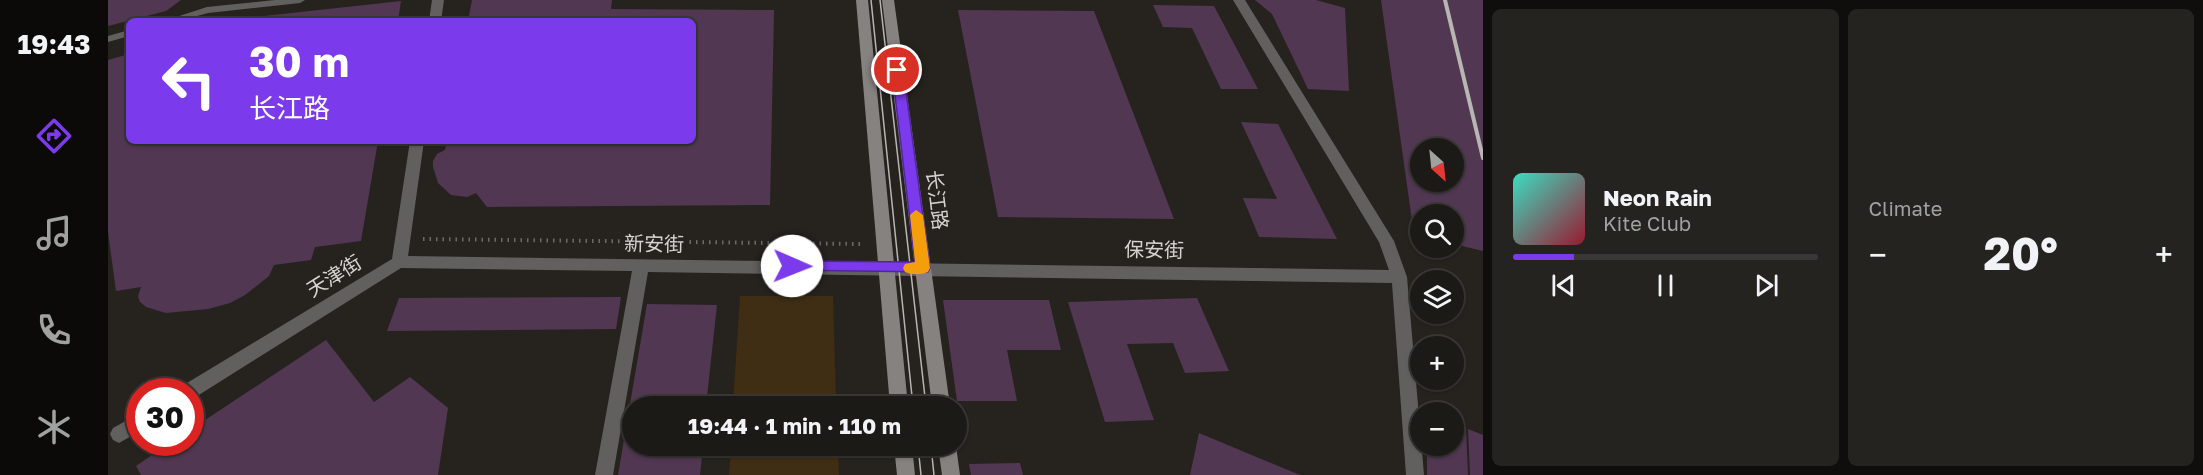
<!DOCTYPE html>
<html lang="en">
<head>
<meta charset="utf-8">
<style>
  :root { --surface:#1c1a17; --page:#252320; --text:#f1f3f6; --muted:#a0a1a1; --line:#3a3836; --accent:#7c3aed }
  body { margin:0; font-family:"Golos Text","Noto Sans SC",sans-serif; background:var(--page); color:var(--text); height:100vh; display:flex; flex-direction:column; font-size:22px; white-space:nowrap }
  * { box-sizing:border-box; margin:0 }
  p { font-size:20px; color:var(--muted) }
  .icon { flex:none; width:33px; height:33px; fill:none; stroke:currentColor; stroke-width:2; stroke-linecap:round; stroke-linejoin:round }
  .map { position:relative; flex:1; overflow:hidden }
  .sheet { display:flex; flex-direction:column; gap:9px; padding:9px; background:#0f0e0d; width:720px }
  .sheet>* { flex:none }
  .banner { position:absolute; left:18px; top:18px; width:570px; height:126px; border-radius:9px; box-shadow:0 2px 4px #0004,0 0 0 2px var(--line); background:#7c3aed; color:#fff; overflow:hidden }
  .needle { width:39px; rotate:153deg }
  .fabs { position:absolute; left:1302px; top:138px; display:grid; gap:12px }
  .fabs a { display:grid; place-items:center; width:54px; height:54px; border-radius:50%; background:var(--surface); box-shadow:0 2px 4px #0004,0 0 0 2px var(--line); font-size:30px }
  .speed { position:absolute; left:18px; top:378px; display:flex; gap:12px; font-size:30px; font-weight:700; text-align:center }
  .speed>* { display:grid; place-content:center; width:78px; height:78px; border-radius:50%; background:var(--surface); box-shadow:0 2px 4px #0004,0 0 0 2px var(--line); line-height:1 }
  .speed .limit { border:9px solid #d22; background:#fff; color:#111 }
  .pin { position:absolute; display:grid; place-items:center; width:51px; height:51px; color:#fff; margin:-26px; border:3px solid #fff; border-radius:50%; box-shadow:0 2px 6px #0007 }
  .me { position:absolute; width:66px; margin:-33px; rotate:91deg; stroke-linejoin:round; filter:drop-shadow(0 0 4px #0008) }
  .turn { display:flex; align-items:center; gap:21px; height:126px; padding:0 24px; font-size:27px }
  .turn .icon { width:78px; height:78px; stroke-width:2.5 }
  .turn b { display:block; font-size:42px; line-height:51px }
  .big { font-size:45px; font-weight:700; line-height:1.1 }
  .sheet .card { flex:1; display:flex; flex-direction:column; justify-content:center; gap:9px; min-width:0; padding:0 21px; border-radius:9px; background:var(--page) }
  .song { display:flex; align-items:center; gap:18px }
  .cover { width:72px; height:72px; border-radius:9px; background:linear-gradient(135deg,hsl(170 70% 55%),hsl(350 70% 35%)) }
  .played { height:6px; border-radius:3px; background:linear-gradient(90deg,var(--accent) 20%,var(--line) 20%) }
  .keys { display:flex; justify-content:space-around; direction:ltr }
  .heat { display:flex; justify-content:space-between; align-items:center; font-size:33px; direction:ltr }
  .sheet .tiles { flex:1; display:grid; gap:9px; grid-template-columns:repeat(2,1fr) }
  .trip { position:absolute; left:514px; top:396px; width:345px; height:60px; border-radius:30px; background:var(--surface); box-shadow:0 2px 4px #0004,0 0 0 2px var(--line); font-weight:700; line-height:60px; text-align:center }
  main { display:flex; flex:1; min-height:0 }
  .tabs { display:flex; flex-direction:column; width:108px; justify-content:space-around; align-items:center; background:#0b0a09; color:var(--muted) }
  .tabs .icon { width:42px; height:42px }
  .tabs .selected { color:var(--accent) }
  .tabs b { font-size:27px; color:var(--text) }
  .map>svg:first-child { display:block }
</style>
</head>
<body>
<main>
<nav class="tabs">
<b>19:43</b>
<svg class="icon selected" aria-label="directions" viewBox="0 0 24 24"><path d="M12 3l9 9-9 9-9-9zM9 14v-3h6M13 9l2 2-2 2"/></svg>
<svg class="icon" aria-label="music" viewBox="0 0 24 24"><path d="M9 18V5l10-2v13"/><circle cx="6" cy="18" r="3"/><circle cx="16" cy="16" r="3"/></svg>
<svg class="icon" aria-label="phone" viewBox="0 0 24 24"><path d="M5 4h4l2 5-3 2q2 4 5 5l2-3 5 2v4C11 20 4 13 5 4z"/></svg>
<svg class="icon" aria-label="climate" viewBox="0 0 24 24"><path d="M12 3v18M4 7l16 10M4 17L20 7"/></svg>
</nav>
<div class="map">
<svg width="1375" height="475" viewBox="0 0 1375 475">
  <rect width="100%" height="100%" fill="#26231f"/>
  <!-- green -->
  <path fill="#3f2e14" d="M 632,296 L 725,296 L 728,406 L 625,406 Z
    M 623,446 L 730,446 L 731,475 L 621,475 Z"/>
  <!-- building -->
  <path fill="#513752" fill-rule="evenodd" d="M 0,0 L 73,0 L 58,11 L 0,26 Z
    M 364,0 L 504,0 L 503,9 L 666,10 L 662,205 L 379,207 L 368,193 L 359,197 L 343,195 L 330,183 L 325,167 L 325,161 L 329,154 L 337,150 L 339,141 L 585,141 L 585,21 L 360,21 Z
    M 1147,0 L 1208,0 L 1237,8 L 1241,91 L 1200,89 L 1164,14 Z
    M 1273,0 L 1375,0 L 1375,251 L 1346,244 L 1346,214 L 1312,214 L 1312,237 L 1306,235 ZM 1312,148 L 1346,148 L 1346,182 L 1312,182 Z
    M 293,1 L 290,21 L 154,21 L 156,16 Z
    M 1045,5 L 1106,6 L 1150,89 L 1113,89 L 1084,28 L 1055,27 Z
    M 850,10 L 986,11 L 1066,219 L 890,217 Z
    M 21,54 L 21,141 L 270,141 L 253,241 L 207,247 L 203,260 L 166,265 L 161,276 L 137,295 L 122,303 L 100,309 L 58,313 L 38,307 L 32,302 L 30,296 L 33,287 L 8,291 L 0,232 L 0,60 Z
    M 1133,122 L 1170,124 L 1229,239 L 1151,237 L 1135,198 L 1169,199 Z
    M 513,297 L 508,329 L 279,331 L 291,298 Z
    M 1089,298 L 1121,371 L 1077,373 L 1065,343 L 1019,344 L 1046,420 L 997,422 L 960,302 Z
    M 835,300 L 941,300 L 953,350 L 899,350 L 909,401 L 849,401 Z
    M 539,304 L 609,305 L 598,406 L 525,406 L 525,446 L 595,446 L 592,475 L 510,475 Z
    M 218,340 L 266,402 L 302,377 L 340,408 L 330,475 L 33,475 L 28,466 L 63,442 L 82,442 L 82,430 Z
    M 1346,424 L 1358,428 L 1360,475 L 1319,475 L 1319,446 L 1346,446 Z
    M 1360,429 L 1375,435 L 1375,475 L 1362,475 Z
    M 1091,433 L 1187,473 L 1193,475 L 1082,475 Z
    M 912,463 L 915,475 L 863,475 L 861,464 Z"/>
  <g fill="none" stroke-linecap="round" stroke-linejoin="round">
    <!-- path -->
    <path stroke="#6d6a67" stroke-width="4" stroke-dasharray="1.5 5" stroke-linecap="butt" d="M 315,239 L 752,244"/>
    <!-- lane -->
    <path fill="#62605e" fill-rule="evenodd" d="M 167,0 L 197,0 L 192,3 L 100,13 L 71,21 L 56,21 L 99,7 Z
      M 21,30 L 21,36 L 0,42 L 0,36 Z"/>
    <!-- street -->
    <path fill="#62605e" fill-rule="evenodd" d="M 324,0 L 336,0 L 333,21 L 321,21 Z
      M 1125,0 L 1137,0 L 1286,241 L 1299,277 L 1316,475 L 1298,475 L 1284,283 L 540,272 L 505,475 L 487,475 L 524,271 L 293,268 L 86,398 L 82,399 L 82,392 L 72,392 L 74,386 L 284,259 L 302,141 L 316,141 L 300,256 L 1281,270 L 1271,242 Z
      M 32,413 L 32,431 L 11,443 L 5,440 L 2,434 L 5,428 Z"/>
    <!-- secondary -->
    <path fill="#868280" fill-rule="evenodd" d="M 748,0 L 760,0 L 800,406 L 782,406 Z
      M 774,0 L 786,0 L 842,406 L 824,406 Z
      M 786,446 L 804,446 L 807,475 L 789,475 Z
      M 830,446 L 848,446 L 852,475 L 834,475 Z"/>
    <!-- tram -->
    <path stroke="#b8b6b3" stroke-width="1.5" d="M 763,0 L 805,406
      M 772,0 L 818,406
      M 810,446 L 813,475
      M 823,446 L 826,475"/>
    <!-- rail -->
    <path stroke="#b8b6b3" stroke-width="4" d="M 1337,0 L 1375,158"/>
  </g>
  <!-- route -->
  <path fill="#7c3aed" stroke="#51269a" stroke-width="1.5" d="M 789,66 L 795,70 L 822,268 L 820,272 L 679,270 L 677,266 L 679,262 L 684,261 L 807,262 L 784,70 Z"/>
  <!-- slow -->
  <path fill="#f59e0b" d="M 808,210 L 815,215 L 822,268 L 820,272 C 812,275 804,275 797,272 L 795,268 L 797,264 L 807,262 L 802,215 Z"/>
  <g text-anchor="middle" stroke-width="6" stroke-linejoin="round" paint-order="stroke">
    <!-- street labels -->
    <g font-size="20" fill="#d5d3d0" stroke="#26231f">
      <text transform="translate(829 200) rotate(83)" y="7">长江路</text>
      <text transform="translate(546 244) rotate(1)" y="7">新安街</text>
      <text transform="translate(1046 250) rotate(1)" y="7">保安街</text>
      <text transform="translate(226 276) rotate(-32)" y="7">天津街</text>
    </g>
  </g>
</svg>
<div class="fabs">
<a><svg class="needle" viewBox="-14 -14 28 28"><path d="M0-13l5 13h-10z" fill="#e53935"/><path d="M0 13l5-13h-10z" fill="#a0a1a1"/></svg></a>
<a><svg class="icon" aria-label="search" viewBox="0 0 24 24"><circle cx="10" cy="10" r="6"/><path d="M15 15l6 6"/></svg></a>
<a><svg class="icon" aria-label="layers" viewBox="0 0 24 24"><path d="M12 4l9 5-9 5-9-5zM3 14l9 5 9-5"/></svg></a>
<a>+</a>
<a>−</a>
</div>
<div class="speed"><div class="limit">30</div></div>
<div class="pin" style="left:789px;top:70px;background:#d93025"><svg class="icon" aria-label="arrive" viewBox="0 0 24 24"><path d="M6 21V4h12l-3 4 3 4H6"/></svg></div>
<svg class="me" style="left:684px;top:266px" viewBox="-20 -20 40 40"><circle r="19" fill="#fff"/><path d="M0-13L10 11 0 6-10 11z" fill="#7c3aed"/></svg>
<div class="trip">19:44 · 1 min · 110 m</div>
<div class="banner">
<div class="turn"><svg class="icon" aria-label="left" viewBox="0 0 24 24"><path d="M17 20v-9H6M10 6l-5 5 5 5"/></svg><div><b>30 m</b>长江路</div></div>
</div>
</div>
<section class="sheet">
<div class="tiles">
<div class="card">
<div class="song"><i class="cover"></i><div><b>Neon Rain</b><p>Kite Club</p></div></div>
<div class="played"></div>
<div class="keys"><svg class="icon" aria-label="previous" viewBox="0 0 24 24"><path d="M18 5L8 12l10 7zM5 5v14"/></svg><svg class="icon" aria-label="pause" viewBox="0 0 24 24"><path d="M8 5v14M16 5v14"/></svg><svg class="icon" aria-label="next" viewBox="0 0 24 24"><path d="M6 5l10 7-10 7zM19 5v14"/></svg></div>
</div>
<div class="card"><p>Climate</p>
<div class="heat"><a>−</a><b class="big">20°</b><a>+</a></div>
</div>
</div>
</section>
</main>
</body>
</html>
